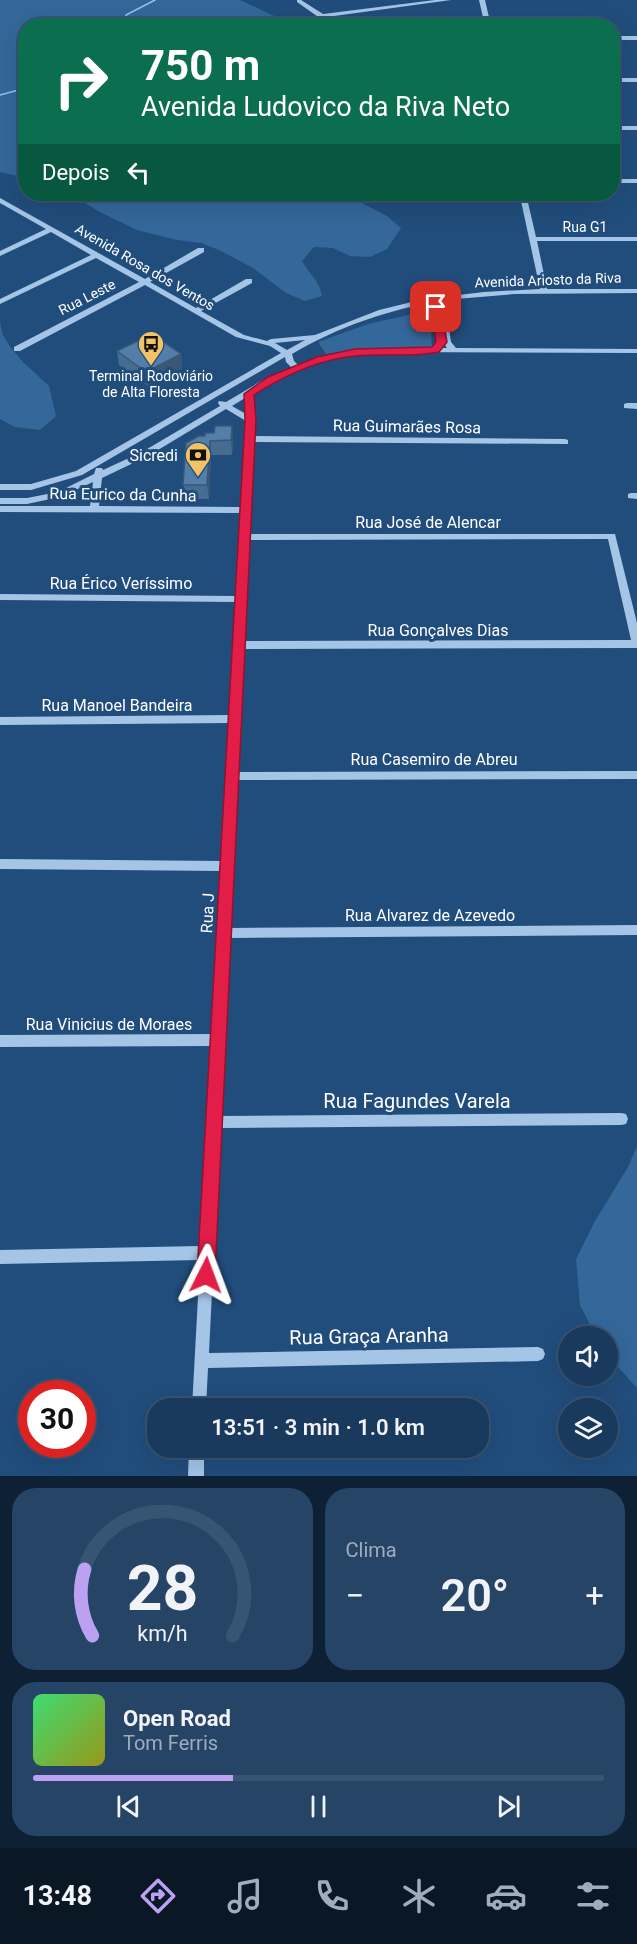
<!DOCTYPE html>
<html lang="pt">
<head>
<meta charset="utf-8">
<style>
  :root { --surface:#193a5d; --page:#264566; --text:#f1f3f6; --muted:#9fadbc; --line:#375472; --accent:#bca0f2 }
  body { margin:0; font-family:Roboto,sans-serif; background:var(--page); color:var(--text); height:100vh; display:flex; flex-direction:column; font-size:22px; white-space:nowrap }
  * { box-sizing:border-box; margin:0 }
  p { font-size:20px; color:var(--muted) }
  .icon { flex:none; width:33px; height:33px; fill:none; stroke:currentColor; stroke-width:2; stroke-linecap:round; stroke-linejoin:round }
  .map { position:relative; height:1476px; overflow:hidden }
  .side { display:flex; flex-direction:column; gap:12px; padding:12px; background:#0e2033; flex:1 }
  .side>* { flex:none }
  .banner { position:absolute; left:18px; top:18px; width:602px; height:183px; border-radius:24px; box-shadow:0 6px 24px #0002,0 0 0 2px var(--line); background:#0b6e4f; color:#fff; overflow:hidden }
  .fabs { position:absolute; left:558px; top:1326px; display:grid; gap:12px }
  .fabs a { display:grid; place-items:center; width:60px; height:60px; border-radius:50%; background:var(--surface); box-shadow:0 6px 24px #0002,0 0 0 2px var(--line); font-size:30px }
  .speed { position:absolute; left:18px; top:1380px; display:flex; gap:12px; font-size:30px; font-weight:700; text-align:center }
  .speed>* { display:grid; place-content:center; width:78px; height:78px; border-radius:50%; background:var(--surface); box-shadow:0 6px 24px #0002,0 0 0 2px var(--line); line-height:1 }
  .speed .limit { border:9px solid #d22; background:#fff; color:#111 }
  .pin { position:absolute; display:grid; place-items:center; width:51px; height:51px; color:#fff; margin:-26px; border-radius:12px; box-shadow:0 3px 9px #0006 }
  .me { position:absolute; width:66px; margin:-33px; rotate:3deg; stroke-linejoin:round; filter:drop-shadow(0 0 4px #0008) }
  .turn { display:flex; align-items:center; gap:21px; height:126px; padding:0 24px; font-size:27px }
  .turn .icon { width:78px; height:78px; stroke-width:2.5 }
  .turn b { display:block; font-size:42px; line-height:51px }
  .then { display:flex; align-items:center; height:57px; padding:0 24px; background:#0003; gap:12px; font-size:22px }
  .big { font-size:45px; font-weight:600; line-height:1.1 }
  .side .card { flex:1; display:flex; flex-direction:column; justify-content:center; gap:9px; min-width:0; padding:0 21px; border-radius:24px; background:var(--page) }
  .side .dial { align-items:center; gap:0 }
  .dial svg { height:156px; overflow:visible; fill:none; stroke:var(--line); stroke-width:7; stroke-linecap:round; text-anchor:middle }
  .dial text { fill:var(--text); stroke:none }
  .song { display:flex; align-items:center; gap:18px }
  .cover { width:72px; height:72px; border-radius:9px; background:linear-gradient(135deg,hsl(140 70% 55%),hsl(60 70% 35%)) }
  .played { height:6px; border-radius:3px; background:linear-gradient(90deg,var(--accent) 35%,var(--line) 35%) }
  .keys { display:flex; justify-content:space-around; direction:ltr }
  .heat { display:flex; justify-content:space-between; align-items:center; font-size:33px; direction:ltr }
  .side .tiles { flex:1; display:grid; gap:12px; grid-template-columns:1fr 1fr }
  .card:last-child { grid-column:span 2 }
  .trip { position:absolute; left:147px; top:1398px; width:342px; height:60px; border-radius:24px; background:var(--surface); box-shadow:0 6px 24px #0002,0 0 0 2px var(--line); font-weight:600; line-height:60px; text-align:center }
  .menu { display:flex; height:96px; justify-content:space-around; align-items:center; background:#0a1725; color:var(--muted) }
  .menu .icon { width:42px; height:42px }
  .menu .current { color:var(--accent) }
  .menu b { font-size:27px; color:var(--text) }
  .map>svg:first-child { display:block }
</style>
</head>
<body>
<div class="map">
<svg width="637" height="1476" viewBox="0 0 637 1476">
  <rect width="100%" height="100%" fill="#214d7c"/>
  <!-- green -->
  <path fill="#34689a" d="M 0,0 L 240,0 L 293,25 L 26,26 L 25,178 L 0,172 Z
    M 70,194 L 347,194 L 350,197 L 387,216 L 401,228 L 387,249 L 370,257 L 350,256 L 333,248 L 314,247 L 302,261 C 309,274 320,281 322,296 L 305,301 L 286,293 L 253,268 L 219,250 L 201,243 L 177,240 L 137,230 L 100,212 Z
    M 422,312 L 430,313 L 432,347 L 396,347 L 326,354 L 318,342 L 368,324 Z
    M 0,323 L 3,335 L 11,348 L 23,362 L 49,386 L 56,416 L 40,430 L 15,427 L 0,419 Z
    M 637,1146 L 637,1388 L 608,1356 L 608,1336 L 596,1336 L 580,1305 L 576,1259 L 595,1221 L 628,1167 Z"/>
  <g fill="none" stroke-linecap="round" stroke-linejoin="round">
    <!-- stream -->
    <path stroke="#98c1e7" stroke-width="1.5" d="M 129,26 L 126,15 L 155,0
      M 0,95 L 26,88"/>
    <!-- minor -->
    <path fill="#a4c5e6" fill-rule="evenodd" d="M 297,0 L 301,0 L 323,14 L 435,0 L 451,0 L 327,17 L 339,26 L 331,26 L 297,2 Z
      M 479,0 L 485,0 L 491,26 L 485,26 Z
      M 612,36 L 637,36 L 637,40 L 612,40 Z
      M 612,78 L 637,78 L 637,82 L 612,82 Z
      M 612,126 L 637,126 L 637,130 L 612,130 Z
      M 612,179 L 637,179 L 637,183 L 612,183 Z
      M 520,194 L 526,194 L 536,237 L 637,237 L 637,241 L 537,241 L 547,289 L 637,289 L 637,293 L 515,294 L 456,299 L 448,303 L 446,308 L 451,342 L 456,348 L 637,349 L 637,353 L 397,352 L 355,354 L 319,362 L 274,381 L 253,393 L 253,436 L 565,439 L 568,440 L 568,444 L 253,442 L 249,534 L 615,534 L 637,623 L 637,648 L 243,649 L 237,772 L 637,771 L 637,779 L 237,780 L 230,928 L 637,925 L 637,935 L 229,938 L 221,1116 L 621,1113 L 626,1114 L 628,1119 L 626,1124 L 621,1125 L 220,1128 L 209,1353 L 538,1347 L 543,1349 L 545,1354 L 543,1359 L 538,1361 L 208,1368 L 206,1408 L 192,1408 L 200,1260 L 0,1264 L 0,1250 L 200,1246 L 211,1046 L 0,1047 L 0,1035 L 212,1034 L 221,871 L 0,869 L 0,859 L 222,861 L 229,723 L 0,725 L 0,717 L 230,715 L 236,602 L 0,600 L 0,594 L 236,596 L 241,513 L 0,512 L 0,506 L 90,506 L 93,482 L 60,497 L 27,504 L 0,504 L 0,498 L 27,498 L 58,492 L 94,474 L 96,468 L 102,468 L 103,470 L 142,452 L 220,406 L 218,403 L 219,401 L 226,402 L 268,377 L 292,368 L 286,362 L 285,357 L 82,475 L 31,490 L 0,490 L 0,484 L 31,484 L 76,471 L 281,353 L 270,346 L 236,337 L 145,285 L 20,351 L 14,351 L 14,347 L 139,282 L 96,258 L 0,304 L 0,299 L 91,255 L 51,232 L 0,256 L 0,251 L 46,229 L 0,203 L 0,198 L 145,279 L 198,248 L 204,248 L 204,252 L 150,282 L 196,308 L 246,279 L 252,279 L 252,283 L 201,311 L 244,335 L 267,341 L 271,339 L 315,335 L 379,310 L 424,299 L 484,292 L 540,289 L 521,201 L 398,200 L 395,198 L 398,196 L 520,197 ZM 442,301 C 437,311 440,340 447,348 C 397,348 346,345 298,365 L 294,361 L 292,354 C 338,327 389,309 442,301 ZM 305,340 L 287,350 L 275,343 ZM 245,398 L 246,414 L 232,406 ZM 226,409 L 246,421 L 241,507 L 99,506 L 102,478 L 148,456 ZM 608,539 L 631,640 L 243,641 L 248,540 Z
      M 627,403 L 637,403 L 637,409 L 624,408 L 624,404 Z
      M 631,493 L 637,493 L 637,499 L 628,498 L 628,494 Z
      M 189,1448 L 204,1448 L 204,1476 L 188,1476 Z"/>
  </g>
  <!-- wall -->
  <path fill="#476c91" d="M 117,351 L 181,354 L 182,368 L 148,386 L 119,365 Z
    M 205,436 L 233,440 L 232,455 L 211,455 L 209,499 L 185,499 L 183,485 Z"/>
  <!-- shaded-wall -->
  <path fill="#395876" d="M 181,354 L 182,368 L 148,386 L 146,372 Z
    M 232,426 L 233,440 L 232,455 L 231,440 Z
    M 210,441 L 211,455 L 209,499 L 207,485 Z"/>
  <!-- building -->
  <path fill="#527ea9" stroke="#395876" stroke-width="1.5" d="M 152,334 L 181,354 L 146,372 L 117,351 Z
    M 215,426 L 232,426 L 231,440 L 210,441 L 207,485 L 183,485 L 186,443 L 199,436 L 205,436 L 205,433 L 214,433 Z"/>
  <!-- route -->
  <path fill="#e11d48" stroke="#92132f" stroke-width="1.5" d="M 436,304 L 441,307 L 447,342 L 439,352 C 413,358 383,353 356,356 C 320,359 285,375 254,395 L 256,420 L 215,1275 L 212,1281 L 206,1284 L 199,1281 L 197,1275 L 245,420 L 244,394 L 268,377 L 317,357 L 355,349 L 432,347 L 436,342 L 431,307 Z"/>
  <!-- icons -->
  <defs>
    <g id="bus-pin" transform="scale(1.35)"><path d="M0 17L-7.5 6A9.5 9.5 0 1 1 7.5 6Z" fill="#f2c266" stroke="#214d7c"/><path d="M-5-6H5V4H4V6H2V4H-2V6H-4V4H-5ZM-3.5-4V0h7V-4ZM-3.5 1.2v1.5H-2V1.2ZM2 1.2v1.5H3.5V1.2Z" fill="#111"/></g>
    <g id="bank-pin" transform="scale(1.35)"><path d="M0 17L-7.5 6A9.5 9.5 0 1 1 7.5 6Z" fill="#f2c266" stroke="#214d7c"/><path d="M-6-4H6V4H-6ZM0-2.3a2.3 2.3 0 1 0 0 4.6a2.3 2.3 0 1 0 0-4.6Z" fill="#111"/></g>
  </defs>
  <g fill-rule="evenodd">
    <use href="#bus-pin" x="151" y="344"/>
    <use href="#bank-pin" x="198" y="455"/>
  </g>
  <g text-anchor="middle" stroke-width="6" stroke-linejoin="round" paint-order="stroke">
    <!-- far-street labels -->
    <g font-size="14" fill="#fff" stroke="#214d7c">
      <text x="585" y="232">Rua G1</text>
      <text transform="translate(145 267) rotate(30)" y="5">Avenida Rosa dos Ventos</text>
      <text transform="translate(548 280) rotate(-2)" y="5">Avenida Ariosto da Riva</text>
      <text transform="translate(87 297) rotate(-27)" y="5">Rua Leste</text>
    </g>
    <!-- far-poi labels -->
    <g font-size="14" fill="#fff" stroke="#214d7c">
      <text x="151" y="381">Terminal Rodoviário<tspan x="151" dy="16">de Alta Floresta</tspan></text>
    </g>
    <!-- street labels -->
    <g font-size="16" fill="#fff" stroke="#214d7c">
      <text transform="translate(407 426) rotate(1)" y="6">Rua Guimarães Rosa</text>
      <text transform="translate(123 494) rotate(1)" y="6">Rua Eurico da Cunha</text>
      <text x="428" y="528">Rua José de Alencar</text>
      <text x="121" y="589">Rua Érico Veríssimo</text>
      <text x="438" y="636">Rua Gonçalves Dias</text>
      <text x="117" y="711">Rua Manoel Bandeira</text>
      <text x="434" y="765">Rua Casemiro de Abreu</text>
      <text transform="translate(207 913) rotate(-87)" y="6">Rua J</text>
      <text x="430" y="921">Rua Alvarez de Azevedo</text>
      <text x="109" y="1030">Rua Vinicius de Moraes</text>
    </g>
    <!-- poi labels -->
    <g font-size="16" fill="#fff" stroke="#214d7c" text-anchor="end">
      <text x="178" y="461">Sicredi</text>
    </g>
    <!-- near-street labels -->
    <g font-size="20" fill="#fff" stroke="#214d7c">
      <text x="417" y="1108">Rua Fagundes Varela</text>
      <text transform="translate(369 1336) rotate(-1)" y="7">Rua Graça Aranha</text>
    </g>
  </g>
</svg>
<div class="fabs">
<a><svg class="icon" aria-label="sound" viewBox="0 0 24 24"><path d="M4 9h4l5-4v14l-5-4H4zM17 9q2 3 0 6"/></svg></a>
<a><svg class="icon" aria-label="layers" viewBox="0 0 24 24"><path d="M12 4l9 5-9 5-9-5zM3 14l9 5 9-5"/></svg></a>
</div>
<div class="speed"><div class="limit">30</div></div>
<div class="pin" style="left:436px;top:307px;background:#d93025"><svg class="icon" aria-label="arrive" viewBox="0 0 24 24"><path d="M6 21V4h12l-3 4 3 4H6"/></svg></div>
<svg class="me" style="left:206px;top:1275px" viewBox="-20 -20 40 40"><path d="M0-17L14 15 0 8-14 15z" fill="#e11d48" stroke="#fff" stroke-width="4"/></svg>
<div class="trip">13:51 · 3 min · 1.0 km</div>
<div class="banner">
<div class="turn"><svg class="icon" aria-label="right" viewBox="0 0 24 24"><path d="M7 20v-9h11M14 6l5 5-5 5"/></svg><div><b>750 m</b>Avenida Ludovico da Riva Neto</div></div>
<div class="then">Depois<svg class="icon" aria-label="left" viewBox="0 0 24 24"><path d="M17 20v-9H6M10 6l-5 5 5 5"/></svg></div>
</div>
</div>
<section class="side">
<div class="tiles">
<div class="card dial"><svg viewBox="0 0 100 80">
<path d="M14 69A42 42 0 1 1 86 69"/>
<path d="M14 69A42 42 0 0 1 10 35" stroke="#bca0f2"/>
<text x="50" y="56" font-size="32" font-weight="700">28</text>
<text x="50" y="72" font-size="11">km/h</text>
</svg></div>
<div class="card"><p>Clima</p>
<div class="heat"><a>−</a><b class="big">20°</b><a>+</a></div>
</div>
<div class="card">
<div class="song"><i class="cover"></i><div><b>Open Road</b><p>Tom Ferris</p></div></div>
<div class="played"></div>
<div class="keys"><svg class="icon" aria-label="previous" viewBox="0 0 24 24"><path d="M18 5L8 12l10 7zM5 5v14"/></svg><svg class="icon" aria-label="pause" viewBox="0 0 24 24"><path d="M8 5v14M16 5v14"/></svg><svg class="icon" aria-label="next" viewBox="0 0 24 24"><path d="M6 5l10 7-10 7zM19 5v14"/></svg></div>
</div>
</div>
</section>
<nav class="menu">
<b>13:48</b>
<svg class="icon current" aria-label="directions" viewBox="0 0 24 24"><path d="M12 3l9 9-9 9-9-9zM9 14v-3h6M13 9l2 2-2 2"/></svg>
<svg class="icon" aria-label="music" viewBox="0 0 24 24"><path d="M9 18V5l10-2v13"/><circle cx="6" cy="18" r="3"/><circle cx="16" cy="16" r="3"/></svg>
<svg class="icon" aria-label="phone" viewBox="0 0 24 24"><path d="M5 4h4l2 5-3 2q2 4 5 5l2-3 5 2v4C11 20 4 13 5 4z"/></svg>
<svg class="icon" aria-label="climate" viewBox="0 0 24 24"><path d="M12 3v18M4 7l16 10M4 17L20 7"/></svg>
<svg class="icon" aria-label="car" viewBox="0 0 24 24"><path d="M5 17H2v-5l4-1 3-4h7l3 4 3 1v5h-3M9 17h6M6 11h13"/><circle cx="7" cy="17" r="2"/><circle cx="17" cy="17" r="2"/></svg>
<svg class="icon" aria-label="filters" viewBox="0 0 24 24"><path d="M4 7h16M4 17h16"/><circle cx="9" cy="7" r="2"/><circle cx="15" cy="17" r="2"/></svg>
</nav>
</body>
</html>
